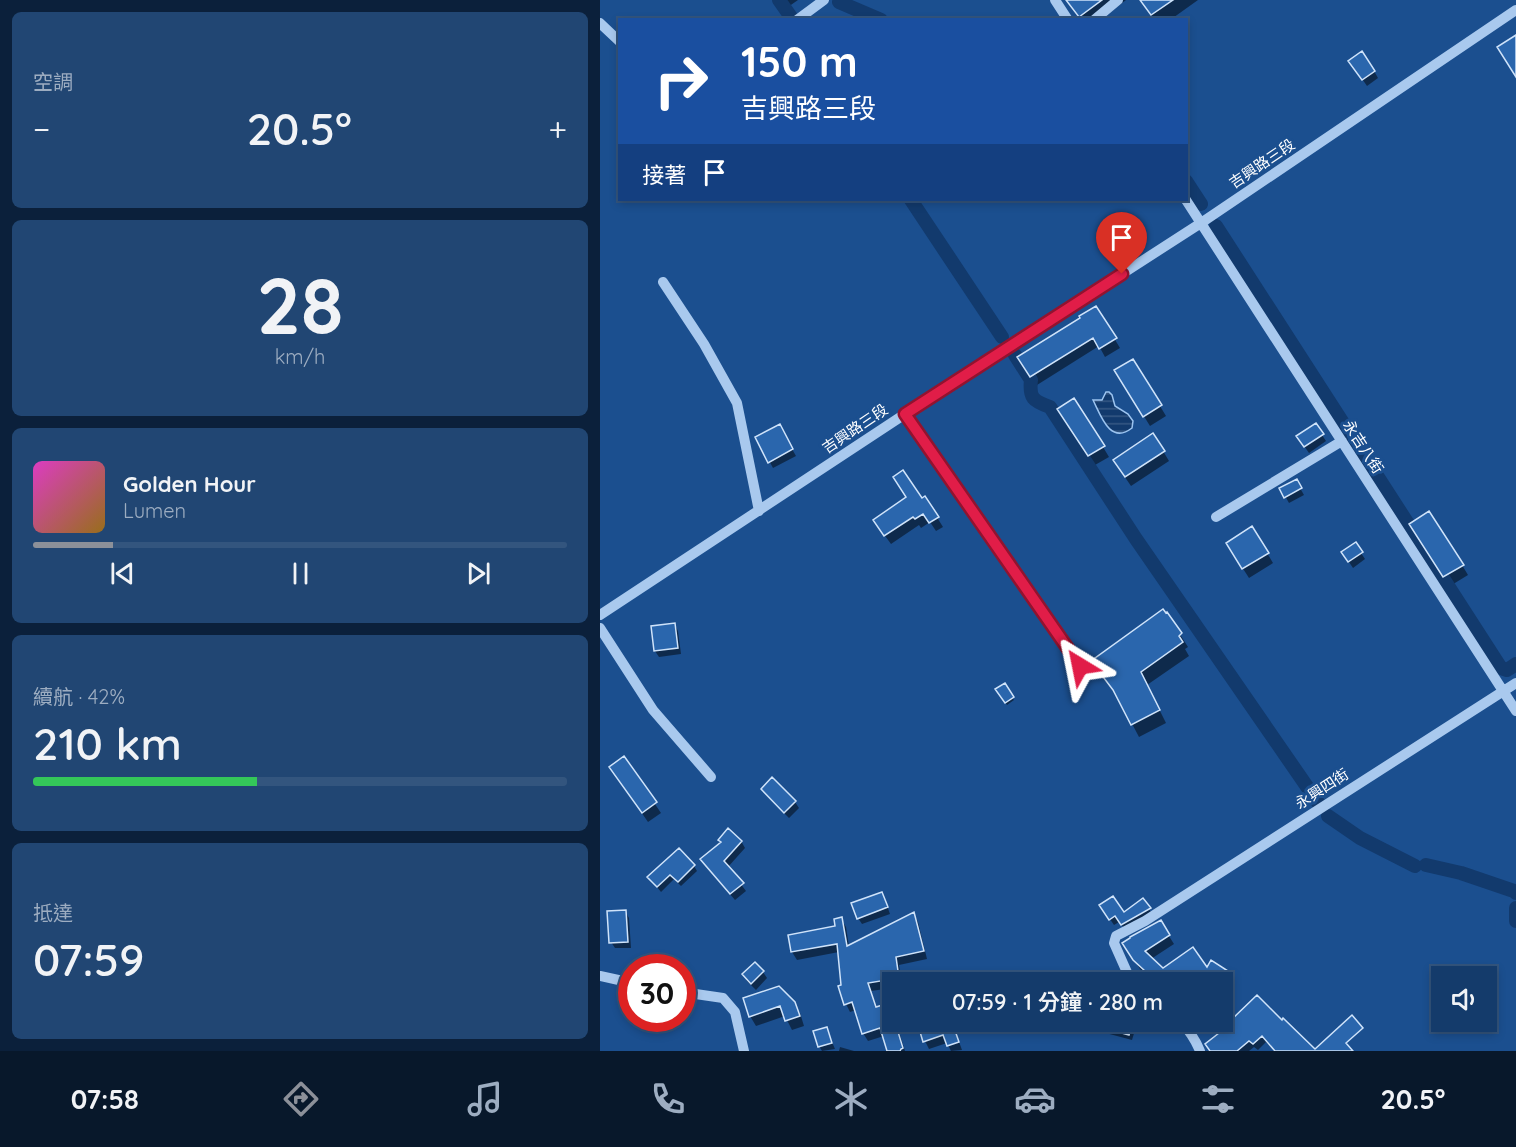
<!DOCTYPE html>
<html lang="zh-TW">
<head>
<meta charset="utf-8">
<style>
  :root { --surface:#143b6b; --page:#214673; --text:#f1f3f6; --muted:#9dadc1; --line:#33557e; --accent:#8c9099 }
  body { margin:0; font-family:Quicksand,"Noto Sans TC",sans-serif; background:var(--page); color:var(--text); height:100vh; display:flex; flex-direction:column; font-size:22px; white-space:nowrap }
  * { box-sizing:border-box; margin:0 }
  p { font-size:20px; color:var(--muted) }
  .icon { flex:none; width:33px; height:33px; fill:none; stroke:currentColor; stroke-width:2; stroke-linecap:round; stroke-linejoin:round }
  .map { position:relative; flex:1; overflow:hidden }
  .drawer { display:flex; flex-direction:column; gap:12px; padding:12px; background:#0b203b; width:600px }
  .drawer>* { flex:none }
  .guide { position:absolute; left:18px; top:18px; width:570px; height:183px; border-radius:0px; box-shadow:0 3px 9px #0003,0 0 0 2px var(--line); background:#1a4fa0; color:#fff; overflow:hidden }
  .controls { position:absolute; left:831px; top:966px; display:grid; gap:12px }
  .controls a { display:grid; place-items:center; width:66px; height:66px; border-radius:0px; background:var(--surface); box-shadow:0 3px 9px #0003,0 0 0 2px var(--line); font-size:30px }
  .speed { position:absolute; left:18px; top:954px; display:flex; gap:12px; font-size:30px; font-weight:700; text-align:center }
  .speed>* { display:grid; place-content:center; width:78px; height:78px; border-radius:50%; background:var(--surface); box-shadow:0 3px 9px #0003,0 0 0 2px var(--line); line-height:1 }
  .speed .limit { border:9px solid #d22; background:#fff; color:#111 }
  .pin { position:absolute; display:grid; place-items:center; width:51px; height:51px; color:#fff; margin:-62px -26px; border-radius:50% 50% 50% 0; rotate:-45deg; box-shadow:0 0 6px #0007 }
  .pin .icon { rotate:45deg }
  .me { position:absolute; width:66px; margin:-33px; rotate:325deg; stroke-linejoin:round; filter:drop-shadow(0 0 4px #0008) }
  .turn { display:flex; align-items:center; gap:21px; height:126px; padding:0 24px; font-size:27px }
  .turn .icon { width:78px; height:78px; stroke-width:2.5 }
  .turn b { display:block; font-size:42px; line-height:51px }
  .then { display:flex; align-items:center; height:57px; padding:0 24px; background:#0003; gap:12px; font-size:22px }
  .big { font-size:45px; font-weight:600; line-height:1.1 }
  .drawer .widget { flex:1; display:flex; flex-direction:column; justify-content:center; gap:9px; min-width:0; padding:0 21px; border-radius:9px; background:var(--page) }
  .drawer .dial { align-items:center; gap:0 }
  .dial b { font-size:78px; line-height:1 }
  .song { display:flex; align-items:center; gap:18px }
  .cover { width:72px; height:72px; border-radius:9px; background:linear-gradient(135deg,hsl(310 70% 55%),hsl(40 70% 35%)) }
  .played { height:6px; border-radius:3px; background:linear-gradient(90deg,var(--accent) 15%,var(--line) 15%) }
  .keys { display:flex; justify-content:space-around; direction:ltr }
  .heat { display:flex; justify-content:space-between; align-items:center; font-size:33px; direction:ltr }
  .charge { height:9px; border-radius:4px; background:linear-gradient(90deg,#34c759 42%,var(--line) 0) }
  .trip { position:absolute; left:282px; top:972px; width:351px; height:60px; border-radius:0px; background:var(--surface); box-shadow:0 3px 9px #0003,0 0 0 2px var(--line); font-weight:600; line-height:60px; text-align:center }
  .tabs { display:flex; height:96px; justify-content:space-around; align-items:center; background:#08182b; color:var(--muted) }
  .tabs .icon { width:42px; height:42px }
  .tabs .on { color:var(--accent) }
  .tabs b { font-size:27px; color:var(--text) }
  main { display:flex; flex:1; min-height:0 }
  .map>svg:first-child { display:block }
</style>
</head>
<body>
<main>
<section class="drawer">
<div class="widget"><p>空調</p>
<div class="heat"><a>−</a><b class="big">20.5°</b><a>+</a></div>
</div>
<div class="widget dial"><b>28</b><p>km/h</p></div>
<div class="widget">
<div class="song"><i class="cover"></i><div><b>Golden Hour</b><p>Lumen</p></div></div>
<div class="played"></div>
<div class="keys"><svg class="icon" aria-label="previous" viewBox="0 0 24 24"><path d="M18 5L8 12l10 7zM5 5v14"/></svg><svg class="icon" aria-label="pause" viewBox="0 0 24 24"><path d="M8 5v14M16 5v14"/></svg><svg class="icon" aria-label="next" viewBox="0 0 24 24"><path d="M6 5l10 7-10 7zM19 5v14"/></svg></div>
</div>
<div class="widget"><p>續航 · 42%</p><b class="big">210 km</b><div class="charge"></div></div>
<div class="widget"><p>抵達</p><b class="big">07:59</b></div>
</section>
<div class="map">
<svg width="916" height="1051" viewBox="0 0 916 1051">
  <defs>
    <pattern id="water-rules" width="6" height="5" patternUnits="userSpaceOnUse" patternTransform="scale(1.5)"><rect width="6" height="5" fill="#123a6d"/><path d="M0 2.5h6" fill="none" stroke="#365883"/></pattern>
  </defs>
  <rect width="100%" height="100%" fill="#1b4f8f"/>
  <!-- water -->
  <path fill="url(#water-rules)" stroke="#9cc4f0" stroke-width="1.5" d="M 506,392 L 509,392 L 512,395 L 515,406 L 528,414 L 533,421 L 532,428 C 510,445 501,416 493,400 L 502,400 Z"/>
  <!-- shadow -->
  <path fill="#0007" d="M 183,0 L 198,0 L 188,7 Z
    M 466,0 L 526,0 L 500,20 L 481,20 Z
    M 540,0 L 598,0 L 570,20 L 554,20 Z
    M 754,67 L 774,71 L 778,78 L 767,86 Z
    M 496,308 L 520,348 L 505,357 L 499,346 L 437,385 L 424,366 Z
    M 533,361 L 566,416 L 550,426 L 516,371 Z
    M 465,419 L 503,447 L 509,457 L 495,465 Z
    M 179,426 L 196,456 L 173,468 L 157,438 Z
    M 722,435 L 726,441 L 709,453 L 702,443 Z
    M 563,451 L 569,461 L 531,486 L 520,470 Z
    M 696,481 L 704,495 L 689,503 L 681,489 Z
    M 325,498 L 343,527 L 336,531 L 330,522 L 321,528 L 319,525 L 291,544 L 280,529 Z
    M 816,534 L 862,565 L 868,575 L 850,586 Z
    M 633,553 L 667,553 L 673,563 L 649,578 Z
    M 761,553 L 765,559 L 753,568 L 747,559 Z
    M 567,614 L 588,647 L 585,649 L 589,656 L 547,685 L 566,723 L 539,737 L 519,699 L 500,674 L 493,661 Z
    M 75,625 L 78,631 L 81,654 L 59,657 L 55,651 L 52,627 Z
    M 404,685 L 414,700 L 407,705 L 397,690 Z
    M 24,758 L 61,813 L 48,822 L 17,777 Z
    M 172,779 L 195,802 L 199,808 L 189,818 L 166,795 L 163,789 Z
    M 120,840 L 141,841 L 145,848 L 128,867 L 146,891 L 135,900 L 106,866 L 102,860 L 122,843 Z
    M 94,866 L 97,871 L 81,886 L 74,879 L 61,892 L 49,877 Z
    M 285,900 L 290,914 L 262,924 L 258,918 Z
    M 543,900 L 553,915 L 526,930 L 519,922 L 514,925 L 501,906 L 523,914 Z
    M 25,911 L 29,918 L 31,948 L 15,948 L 11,942 Z
    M 314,914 L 318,922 L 327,959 L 299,965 L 302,982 L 292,982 L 292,988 L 271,991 L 277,1008 L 292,1003 L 292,1022 L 298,1022 L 296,1022 L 305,1051 L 289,1051 L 284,1036 L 268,1041 L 263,1033 L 256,1010 L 250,1012 L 246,1004 L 239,952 L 197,960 L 192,952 L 189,936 L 236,927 L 241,919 L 246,927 L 249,946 Z
    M 560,922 L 574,944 L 551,959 L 563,970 L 607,970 L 612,962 L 628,973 L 633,982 L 628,990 L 622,987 L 622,982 L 555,982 L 540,969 L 524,944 Z
    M 155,964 L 163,972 L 167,978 L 156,990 L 147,981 L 144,975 Z
    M 144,999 L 194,1003 L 200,1013 L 204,1026 L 192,1030 L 185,1016 L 156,1026 L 150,1016 Z
    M 318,1022 L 352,1022 L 362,1050 L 351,1051 L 347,1043 L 329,1049 L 325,1041 Z
    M 499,1022 L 533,1022 L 536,1027 L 532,1040 L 502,1032 L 498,1026 Z
    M 628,1023 L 715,1051 L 675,1051 L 666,1042 L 658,1050 L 654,1047 L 649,1051 L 611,1051 Z
    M 226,1028 L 235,1049 L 222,1051 L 219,1046 Z
    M 240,1047 L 254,1051 L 239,1051 Z"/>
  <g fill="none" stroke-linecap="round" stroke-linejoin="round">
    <!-- canal -->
    <path stroke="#123a6d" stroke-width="14" d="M 179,0 L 191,17
      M 239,2 L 281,20
      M 586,181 L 601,204
      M 311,200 L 402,337
      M 616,226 L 901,668 L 907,670 L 916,664
      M 415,355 L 431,380 C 429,398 433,401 450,407 L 536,539 L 719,804
      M 728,816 L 760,838 L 815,866
      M 826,865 L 861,873 L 914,891 L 916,893
      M 916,908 L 916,921"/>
  </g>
  <!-- building -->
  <path fill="#2a66ad" stroke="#cfe3fa" stroke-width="1.5" d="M 466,0 L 502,0 L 479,17 Z
    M 540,0 L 573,0 L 551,15 Z
    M 916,35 L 916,77 L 897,47 Z
    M 762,51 L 775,71 L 762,80 L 748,61 Z
    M 496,306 L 517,338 L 499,349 L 493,338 L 430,377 L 417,357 L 480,318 L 479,316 Z
    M 533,359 L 562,405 L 543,417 L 514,370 Z
    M 474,398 L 505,446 L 488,456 L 457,409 Z
    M 716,423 L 724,434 L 704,447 L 696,436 Z
    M 180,424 L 193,449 L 168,463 L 155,437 Z
    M 553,433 L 565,451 L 525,477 L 513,460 Z
    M 303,470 L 322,498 L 325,496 L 339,517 L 329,523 L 323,514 L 315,519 L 313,517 L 284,536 L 273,520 L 306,497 L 293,477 Z
    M 697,479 L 702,488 L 684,498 L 679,488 Z
    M 829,511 L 864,565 L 843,577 L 809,524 Z
    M 652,526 L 669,553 L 642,569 L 626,543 Z
    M 756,542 L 763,552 L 748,562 L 741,552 Z
    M 563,609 L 566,613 L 567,612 L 582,633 L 579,636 L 583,642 L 541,672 L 560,710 L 531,725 L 513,690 L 491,661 Z
    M 75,623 L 78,648 L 54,651 L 51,626 Z
    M 405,683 L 414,697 L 405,703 L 395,689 Z
    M 24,756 L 57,802 L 42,813 L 9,767 Z
    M 172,777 L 196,801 L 184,813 L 161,789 Z
    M 128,828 L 142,841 L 124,861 L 144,883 L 130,894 L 100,859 L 121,842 L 118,840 Z
    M 79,848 L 95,865 L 78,882 L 70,875 L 57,887 L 47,877 Z
    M 282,892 L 288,907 L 257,919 L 251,903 Z
    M 513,896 L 524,912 L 543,898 L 551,908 L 521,925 L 515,916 L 509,920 L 499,905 Z
    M 26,910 L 28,942 L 9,943 L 7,911 Z
    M 314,912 L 324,951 L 296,957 L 299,978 L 268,983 L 276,1007 L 289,1003 L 292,1013 L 292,1022 L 295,1022 L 303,1048 L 301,1049 L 300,1051 L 287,1051 L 280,1028 L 262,1034 L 252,1002 L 244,1005 L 238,986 L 241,985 L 237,944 L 191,952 L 188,935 L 235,926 L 234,919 L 242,917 L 247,946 Z
    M 561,920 L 570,935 L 545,951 L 563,968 L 593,947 L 607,967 L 611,960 L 628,971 L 608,982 L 557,982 L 533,960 L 522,943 L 530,938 L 530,937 Z
    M 155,962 L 164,971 L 151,984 L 142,974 Z
    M 179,986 L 195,1002 L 200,1016 L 185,1021 L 180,1006 L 149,1017 L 143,998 Z
    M 657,995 L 682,1020 L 683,1018 L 715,1049 L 752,1015 L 763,1028 L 746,1043 L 753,1051 L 675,1051 L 662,1036 L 653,1044 L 649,1041 L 637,1051 L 610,1051 L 605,1044 L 619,1033 L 617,1031 L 628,1021 L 629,1022 Z
    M 329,1022 L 352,1022 L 359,1042 L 347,1046 L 343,1035 L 323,1042 L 318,1025 Z
    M 493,1022 L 533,1022 L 529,1035 L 493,1025 Z
    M 227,1027 L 232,1043 L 218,1047 L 213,1031 Z"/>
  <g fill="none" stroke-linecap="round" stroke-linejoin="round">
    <!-- minor -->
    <path stroke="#a9c9ee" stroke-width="10" d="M 455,0 L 468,20
      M 197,20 L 224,0
      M 494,20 L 518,0
      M 0,23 L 20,42
      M 586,200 L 916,711
      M 63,282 L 104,344 L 137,403 L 159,511
      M 305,414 L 480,666
      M 616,517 L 742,441
      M 0,615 L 305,414 L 601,223 L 916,10
      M 0,628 L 53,710 L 111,777
      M 0,976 L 32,983
      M 533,982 L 530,979 L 514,943 L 516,936 L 545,921 L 916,683
      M 82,992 L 123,998 L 135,1012 L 144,1051
      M 580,1022 C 588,1028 596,1041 600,1051"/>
  </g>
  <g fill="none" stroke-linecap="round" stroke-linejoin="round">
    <!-- route casing -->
    <g stroke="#92132f" stroke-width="15">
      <path id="route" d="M 480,666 L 305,414 L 522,274"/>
    </g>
    <!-- route -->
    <use href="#route" stroke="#e11d48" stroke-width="10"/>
  </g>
  <g text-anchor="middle" stroke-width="6" stroke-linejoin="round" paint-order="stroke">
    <!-- street labels -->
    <g font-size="15" fill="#fff" stroke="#1b4f8f">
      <text transform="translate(662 164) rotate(-34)" y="5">吉興路三段</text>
      <text transform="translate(255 429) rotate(-34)" y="5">吉興路三段</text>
      <text transform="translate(763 447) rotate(57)" y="5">永吉八街</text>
      <text transform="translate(722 789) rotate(-33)" y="5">永興四街</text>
    </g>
  </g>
</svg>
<div class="controls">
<a><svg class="icon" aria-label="sound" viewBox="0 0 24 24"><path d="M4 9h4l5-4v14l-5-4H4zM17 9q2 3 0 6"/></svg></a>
</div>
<div class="speed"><div class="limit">30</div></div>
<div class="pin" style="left:522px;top:274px;background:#d93025"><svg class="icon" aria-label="arrive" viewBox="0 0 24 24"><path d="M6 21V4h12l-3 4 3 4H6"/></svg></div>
<svg class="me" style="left:480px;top:666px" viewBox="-20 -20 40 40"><path d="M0-17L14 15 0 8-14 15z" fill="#e11d48" stroke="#fff" stroke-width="4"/></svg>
<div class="trip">07:59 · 1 分鐘 · 280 m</div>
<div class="guide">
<div class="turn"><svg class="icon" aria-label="right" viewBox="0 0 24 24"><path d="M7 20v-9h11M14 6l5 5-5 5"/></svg><div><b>150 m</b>吉興路三段</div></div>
<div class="then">接著<svg class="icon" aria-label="arrive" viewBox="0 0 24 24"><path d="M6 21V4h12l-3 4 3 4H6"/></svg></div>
</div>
</div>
</main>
<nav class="tabs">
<b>07:58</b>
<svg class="icon on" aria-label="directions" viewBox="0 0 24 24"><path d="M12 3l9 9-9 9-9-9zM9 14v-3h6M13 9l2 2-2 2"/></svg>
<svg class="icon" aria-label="music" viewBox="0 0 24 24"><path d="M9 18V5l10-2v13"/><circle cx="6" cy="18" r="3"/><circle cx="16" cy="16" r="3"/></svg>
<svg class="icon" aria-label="phone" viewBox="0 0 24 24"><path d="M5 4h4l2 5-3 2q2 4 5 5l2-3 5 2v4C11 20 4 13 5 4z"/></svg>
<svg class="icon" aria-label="climate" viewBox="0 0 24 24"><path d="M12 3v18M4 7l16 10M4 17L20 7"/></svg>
<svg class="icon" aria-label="car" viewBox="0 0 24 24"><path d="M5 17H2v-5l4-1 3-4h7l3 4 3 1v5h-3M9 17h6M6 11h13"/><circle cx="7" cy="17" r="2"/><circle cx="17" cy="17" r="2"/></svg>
<svg class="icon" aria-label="filters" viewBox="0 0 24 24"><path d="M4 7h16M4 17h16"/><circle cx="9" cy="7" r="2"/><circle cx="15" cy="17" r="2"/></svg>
<b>20.5°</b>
</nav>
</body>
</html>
